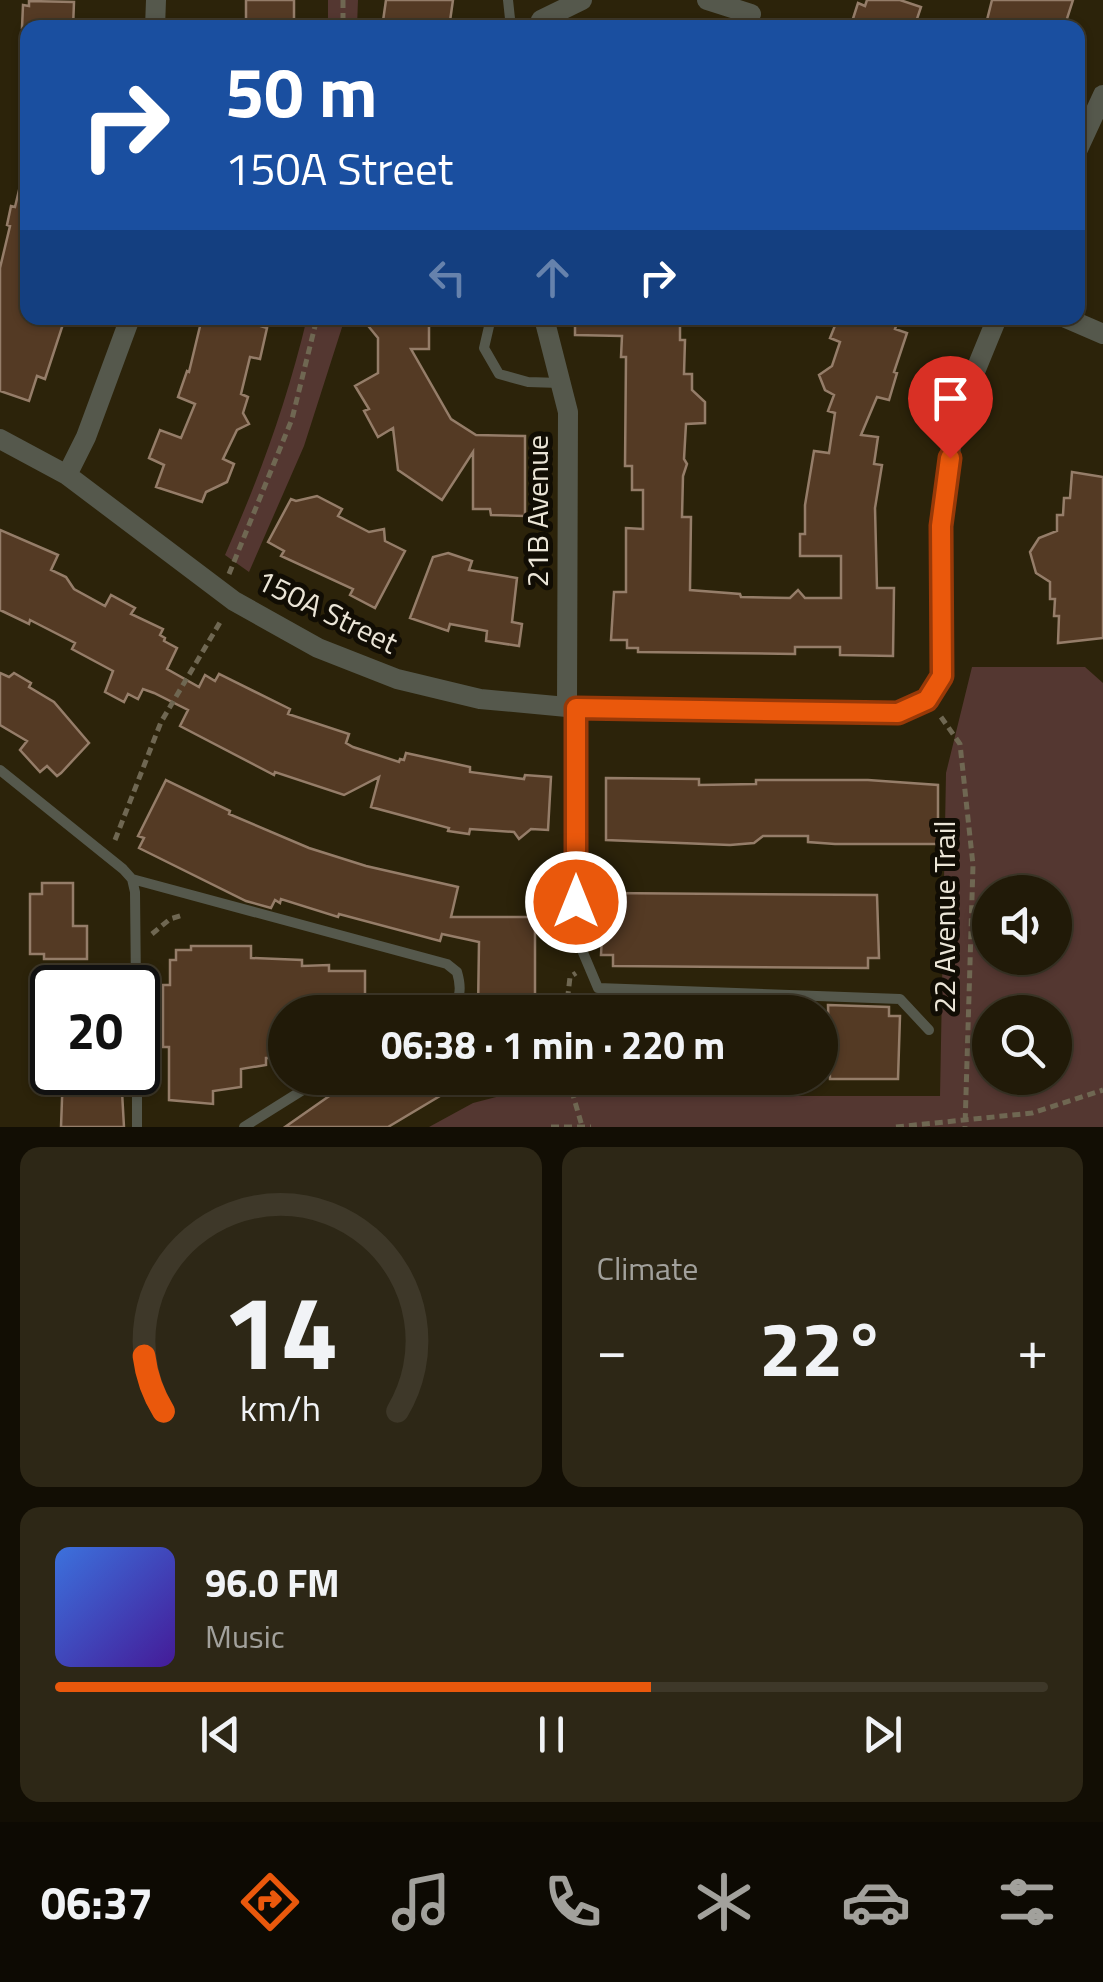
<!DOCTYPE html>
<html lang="en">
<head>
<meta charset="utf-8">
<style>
  :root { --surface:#211a08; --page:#2d2716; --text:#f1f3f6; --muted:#a2a19c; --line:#3e3829; --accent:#ea580c }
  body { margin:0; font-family:"Titillium Web",sans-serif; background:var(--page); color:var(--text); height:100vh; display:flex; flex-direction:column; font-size:38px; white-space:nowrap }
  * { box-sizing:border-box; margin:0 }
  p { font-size:32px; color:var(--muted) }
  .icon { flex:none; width:55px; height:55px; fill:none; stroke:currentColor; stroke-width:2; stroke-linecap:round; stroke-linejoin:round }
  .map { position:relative; height:1127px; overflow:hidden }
  .sheet { display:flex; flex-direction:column; gap:20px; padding:20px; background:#120e04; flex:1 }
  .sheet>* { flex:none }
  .hud { position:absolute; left:20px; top:20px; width:1065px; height:305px; border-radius:20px; box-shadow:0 2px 8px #0004,0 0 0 2px var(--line); background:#1a4fa0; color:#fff; overflow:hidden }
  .buttons { position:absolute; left:972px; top:875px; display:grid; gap:20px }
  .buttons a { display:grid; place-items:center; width:100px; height:100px; border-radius:50%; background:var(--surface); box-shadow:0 2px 8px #0004,0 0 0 2px var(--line); font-size:50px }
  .speed { position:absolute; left:30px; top:965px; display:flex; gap:20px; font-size:50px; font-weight:700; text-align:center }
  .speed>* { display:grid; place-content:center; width:130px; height:130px; border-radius:50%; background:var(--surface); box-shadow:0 2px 8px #0004,0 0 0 2px var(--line); line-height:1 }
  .speed .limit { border:5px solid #111; border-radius:15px; background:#fff; color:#111 }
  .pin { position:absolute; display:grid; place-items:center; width:85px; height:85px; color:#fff; margin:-102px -42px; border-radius:50% 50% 50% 0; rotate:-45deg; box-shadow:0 0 10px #0007 }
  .pin .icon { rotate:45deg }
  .me { position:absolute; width:110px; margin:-55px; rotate:0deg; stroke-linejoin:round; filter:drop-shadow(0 0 8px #0008) }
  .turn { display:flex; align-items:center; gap:35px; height:210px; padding:0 40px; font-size:45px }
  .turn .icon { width:130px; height:130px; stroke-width:2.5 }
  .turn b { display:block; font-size:70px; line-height:85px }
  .lanes { display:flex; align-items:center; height:95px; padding:0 40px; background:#0003; justify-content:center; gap:50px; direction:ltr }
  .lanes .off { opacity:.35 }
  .big { font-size:75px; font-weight:700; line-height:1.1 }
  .sheet .card { flex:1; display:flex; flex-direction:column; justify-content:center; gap:15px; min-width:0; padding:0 35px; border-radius:20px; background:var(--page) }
  .sheet .dial { align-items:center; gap:0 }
  .dial svg { height:260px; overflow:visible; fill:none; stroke:var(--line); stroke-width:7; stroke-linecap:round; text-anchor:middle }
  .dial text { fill:var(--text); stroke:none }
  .song { display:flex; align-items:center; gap:30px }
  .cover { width:120px; height:120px; border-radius:15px; background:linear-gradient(135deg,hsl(220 70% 55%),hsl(260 70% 35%)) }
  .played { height:10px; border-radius:5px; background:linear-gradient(90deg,var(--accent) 60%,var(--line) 60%) }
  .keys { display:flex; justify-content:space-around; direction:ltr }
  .heat { display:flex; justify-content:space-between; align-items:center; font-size:55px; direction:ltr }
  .sheet .tiles { flex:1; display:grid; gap:20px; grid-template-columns:1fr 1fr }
  .card:last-child { grid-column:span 2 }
  .trip { position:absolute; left:268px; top:995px; width:570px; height:100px; border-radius:50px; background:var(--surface); box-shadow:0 2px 8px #0004,0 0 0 2px var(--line); font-weight:700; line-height:100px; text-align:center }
  .tab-bar { display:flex; height:160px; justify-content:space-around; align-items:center; background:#0d0a03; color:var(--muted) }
  .tab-bar .icon { width:70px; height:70px }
  .tab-bar .on { color:var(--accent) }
  .tab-bar b { font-size:45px; color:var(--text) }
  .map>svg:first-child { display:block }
</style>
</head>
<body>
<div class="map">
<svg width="1103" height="1127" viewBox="0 0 1103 1127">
  <rect width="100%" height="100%" fill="#2c230a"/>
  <!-- green -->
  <path fill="#543731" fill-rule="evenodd" d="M 328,0 L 358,0 L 357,27 L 328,27 Z
    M 307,318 L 345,318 L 304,446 L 249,572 L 225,555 C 261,473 286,405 307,318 Z
    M 972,667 L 1085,667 L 1103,683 L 1103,1127 L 429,1127 L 473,1103 L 500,1096 L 940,1096 L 946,773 ZM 1055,892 L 1055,958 L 990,958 L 990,892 ZM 1055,1012 L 1055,1078 L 990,1078 L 990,1012 Z"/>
  <!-- building -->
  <path fill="#543a24" stroke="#957d69" stroke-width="2.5" d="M 246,0 L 294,0 L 294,28 L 246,28 Z
    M 386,0 L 453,0 L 450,21 L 443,20 L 442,28 L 382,28 Z
    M 867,0 L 900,0 L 921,7 L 914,28 L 850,28 L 858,3 L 865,6 Z
    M 992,0 L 1073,0 L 1064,28 L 985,28 Z
    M 29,1 L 74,2 L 73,28 L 22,28 L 23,5 L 29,6 Z
    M 20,186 L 28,187 L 28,318 L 65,318 L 45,379 L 37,376 L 29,401 L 0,391 L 0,268 L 10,226 L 7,225 L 11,206 L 15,207 Z
    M 202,318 L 235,318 L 267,328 L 260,359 L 250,357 L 241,394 L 248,397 L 243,413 L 249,424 L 237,430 L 223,459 L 234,464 L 227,482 L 206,492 L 202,502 L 156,487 L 164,465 L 149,458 L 160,430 L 181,438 L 195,404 L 178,397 L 187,371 L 189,372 Z
    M 379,318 L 429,318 L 429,349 L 411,349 L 451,419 L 476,435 L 525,436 L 525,516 L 491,515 L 490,509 L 473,509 L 473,452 L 442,500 L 398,470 L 393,428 L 378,437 L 364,411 L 369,409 L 355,386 L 378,373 L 378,338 L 369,327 Z
    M 575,318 L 680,318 L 680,340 L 685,340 L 684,374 L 692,374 L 692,390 L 705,402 L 705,423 L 686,424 L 684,459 L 687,464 L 683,476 L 682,517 L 691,517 L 690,590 L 740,594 L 741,597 L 790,598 L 798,590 L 805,598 L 841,598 L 841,556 L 800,556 L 800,534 L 805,534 L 805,505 L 814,451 L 829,453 L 835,413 L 828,411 L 834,395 L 825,390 L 819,375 L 832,366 L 840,342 L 830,338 L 838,318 L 899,318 L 895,329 L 907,333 L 894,372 L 897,373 L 889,400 L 877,397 L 861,435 L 878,437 L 874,464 L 882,465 L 875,508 L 877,588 L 894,588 L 893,656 L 840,655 L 840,647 L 795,647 L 795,654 L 638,652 L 638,648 L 627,648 L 627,640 L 611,640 L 614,592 L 626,592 L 626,528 L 643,529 L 643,490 L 632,490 L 632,466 L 625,466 L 626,357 L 621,357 L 622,336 L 575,335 Z
    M 1072,472 L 1103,477 L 1103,638 L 1058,643 L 1059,616 L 1054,616 L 1055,599 L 1050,599 L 1050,582 L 1036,573 L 1030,552 L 1039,538 L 1057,531 L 1057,515 L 1063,515 L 1064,498 L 1070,498 Z
    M 317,496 L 342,509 L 338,516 L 369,532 L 384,529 L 385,541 L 405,551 L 375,608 L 350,595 L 353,589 L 281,556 L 284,551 L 268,542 L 291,499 L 296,501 Z
    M 0,530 L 58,555 L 51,570 L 66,577 L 74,589 L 105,606 L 111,595 L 135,608 L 131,614 L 163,629 L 160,635 L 165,638 L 164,641 L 177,648 L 167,669 L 199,687 L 205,675 L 215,681 L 219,674 L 290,709 L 288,714 L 349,734 L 346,743 L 353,747 L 399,762 L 400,759 L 404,760 L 406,753 L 470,767 L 470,772 L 524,779 L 525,775 L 551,777 L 548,830 L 531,829 L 519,839 L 514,832 L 470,829 L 469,834 L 448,831 L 449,828 L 371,807 L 379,777 L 344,795 L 275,772 L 274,775 L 180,726 L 188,710 L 154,693 L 143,689 L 138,699 L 128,694 L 124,702 L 105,692 L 113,671 L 72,649 L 75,643 L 30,620 L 29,624 L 0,610 Z
    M 448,553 L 472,561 L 469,570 L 517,578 L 512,622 L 522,624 L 519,646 L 486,641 L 487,631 L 450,624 L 448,631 L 410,618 L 433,557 Z
    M 0,673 L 9,677 L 14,673 L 31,683 L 29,687 L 54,702 L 89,743 L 61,773 L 57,776 L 47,766 L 40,772 L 20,750 L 27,741 L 0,725 Z
    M 606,778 L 699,779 L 699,785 L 756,784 L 756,780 L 868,780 L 938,785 L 938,844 L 835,844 L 808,842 L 808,836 L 763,836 L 754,843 L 730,845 L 606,840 Z
    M 166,780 L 230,811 L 229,814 L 309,848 L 366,866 L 458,887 L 451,917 L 535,917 L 535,1012 L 478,1012 L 479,942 L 442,934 L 440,941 L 339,914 L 338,917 L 281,899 L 280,903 L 275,900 L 271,908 L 246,901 L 139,848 L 144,838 L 138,836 Z
    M 42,883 L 73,883 L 73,926 L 87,926 L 87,959 L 44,959 L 44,954 L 30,954 L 30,894 L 42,894 Z
    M 604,893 L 877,895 L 879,958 L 868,958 L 868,968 L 613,966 L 613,955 L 601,955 Z
    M 191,946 L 251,946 L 251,958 L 302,960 L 302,966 L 329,965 L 329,971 L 365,971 L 365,1012 L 285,1012 L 285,1058 L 266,1058 L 266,1065 L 241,1069 L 241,1087 L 213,1091 L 213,1104 L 169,1100 L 169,1047 L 163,1047 L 163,985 L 170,985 L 170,960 L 176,960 L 176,950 L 191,950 Z
    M 828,1005 L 889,1007 L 889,1016 L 900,1016 L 898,1079 L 830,1079 Z
    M 63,1072 L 121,1074 L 124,1127 L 61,1127 Z
    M 355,1078 L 470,1078 L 388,1127 L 285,1127 Z"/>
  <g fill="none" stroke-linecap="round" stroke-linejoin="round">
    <!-- path -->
    <path stroke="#6f6752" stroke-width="5" stroke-dasharray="8 5" stroke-linecap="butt" d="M 343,0 L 343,28
      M 229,574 L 292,419 L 317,318
      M 941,717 L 960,744 L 973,865 L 965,1127
      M 115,840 L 161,722 L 222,619
      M 152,934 L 170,919 L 183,915
      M 566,1012 L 570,977 L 576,973
      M 568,1078 L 582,1126
      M 551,1127 L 591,1127
      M 896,1127 L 1032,1113 L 1103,1090"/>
    <!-- lane -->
    <path stroke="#55584c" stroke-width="10" d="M 508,0 L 511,28
      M 497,318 L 490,322 L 484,348 L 499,374 L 528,382 L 560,383
      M 576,708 L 576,936 L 598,988 L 900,999 L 929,1030
      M 0,770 L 123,869 L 132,879 L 135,892 L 136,988
      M 132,879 L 447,964 L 457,972 C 462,989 461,1002 446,1012
      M 137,1072 L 137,1127
      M 244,1127 L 322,1078"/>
    <!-- street -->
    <path stroke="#55584c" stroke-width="20" d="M 707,0 L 751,14
      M 155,28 L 156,0
      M 538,28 L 541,20 L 582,0
      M 1078,149 L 1103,95
      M 544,318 L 568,412 L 567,707
      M 1066,318 L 1103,334
      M 0,439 L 67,475 L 234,601 L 318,648 L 397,679 L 480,699 L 567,707 L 898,713 L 927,701 L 942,676 L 941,526 L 954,423 L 997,318
      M 67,475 L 86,437 L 130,318"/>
  </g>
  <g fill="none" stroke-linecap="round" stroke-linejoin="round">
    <!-- route casing -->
    <g stroke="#983908" stroke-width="25">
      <path id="route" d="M 576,902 L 576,708 L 898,713 L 927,700 L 942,676 L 941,526 L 950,458"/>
    </g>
    <!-- route -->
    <use href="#route" stroke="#ea580c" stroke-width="18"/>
  </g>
  <g text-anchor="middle" stroke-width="10" stroke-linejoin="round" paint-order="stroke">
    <!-- street labels -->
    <g font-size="30" fill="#ebe5d7" stroke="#110d04">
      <text transform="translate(538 511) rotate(-90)" y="10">21B Avenue</text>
      <text transform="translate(327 612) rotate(26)" y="10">150A Street</text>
      <text transform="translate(945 917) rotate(-90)" y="10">22 Avenue Trail</text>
    </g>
  </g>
</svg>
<div class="buttons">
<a><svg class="icon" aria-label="sound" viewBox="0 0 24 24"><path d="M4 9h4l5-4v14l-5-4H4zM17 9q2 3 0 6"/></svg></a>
<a><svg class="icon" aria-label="search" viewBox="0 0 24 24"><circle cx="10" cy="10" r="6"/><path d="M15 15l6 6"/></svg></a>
</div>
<div class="speed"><div class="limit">20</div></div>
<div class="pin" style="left:950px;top:458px;background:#d93025"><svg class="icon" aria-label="arrive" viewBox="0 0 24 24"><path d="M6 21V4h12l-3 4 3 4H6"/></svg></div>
<svg class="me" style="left:576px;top:902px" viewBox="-20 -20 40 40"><circle r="17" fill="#ea580c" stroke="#fff" stroke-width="3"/><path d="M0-11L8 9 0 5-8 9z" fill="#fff"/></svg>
<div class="trip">06:38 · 1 min · 220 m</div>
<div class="hud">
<div class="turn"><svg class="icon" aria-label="right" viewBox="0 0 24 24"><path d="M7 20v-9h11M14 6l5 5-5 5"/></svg><div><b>50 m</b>150A Street</div></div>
<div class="lanes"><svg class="icon off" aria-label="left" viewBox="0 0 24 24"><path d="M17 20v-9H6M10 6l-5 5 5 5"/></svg><svg class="icon off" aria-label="ahead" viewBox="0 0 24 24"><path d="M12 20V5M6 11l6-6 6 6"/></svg><svg class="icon" aria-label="right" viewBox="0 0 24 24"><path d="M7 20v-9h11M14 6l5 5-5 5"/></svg></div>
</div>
</div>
<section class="sheet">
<div class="tiles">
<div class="card dial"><svg viewBox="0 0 100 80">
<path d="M14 69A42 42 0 1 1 86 69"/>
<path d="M14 69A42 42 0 0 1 8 52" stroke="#ea580c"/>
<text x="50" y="56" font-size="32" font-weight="700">14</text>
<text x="50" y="72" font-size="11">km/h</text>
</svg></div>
<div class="card"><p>Climate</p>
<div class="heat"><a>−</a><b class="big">22°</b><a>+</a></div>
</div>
<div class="card">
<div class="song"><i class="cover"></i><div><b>96.0 FM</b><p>Music</p></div></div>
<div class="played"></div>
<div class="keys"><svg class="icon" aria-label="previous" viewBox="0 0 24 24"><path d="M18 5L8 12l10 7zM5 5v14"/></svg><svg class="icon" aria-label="pause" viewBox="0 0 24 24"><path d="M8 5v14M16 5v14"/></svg><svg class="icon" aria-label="next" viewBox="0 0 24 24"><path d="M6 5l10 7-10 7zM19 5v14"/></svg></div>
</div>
</div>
</section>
<nav class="tab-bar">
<b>06:37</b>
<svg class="icon on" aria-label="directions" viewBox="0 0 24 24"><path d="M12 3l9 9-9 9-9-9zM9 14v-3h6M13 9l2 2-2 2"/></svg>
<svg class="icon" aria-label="music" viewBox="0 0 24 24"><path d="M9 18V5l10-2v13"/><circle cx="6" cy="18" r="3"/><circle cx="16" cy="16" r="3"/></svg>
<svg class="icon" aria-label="phone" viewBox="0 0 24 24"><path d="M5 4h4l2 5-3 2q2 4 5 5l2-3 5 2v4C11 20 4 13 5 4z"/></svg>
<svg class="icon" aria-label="climate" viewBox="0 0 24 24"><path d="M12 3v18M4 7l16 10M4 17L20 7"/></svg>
<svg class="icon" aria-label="car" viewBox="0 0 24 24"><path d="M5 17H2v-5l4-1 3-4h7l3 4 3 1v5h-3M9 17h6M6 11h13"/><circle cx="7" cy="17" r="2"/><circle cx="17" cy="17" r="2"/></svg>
<svg class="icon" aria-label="filters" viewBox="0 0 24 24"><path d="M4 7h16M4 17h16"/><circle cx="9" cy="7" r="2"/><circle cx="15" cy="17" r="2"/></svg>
</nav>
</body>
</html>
